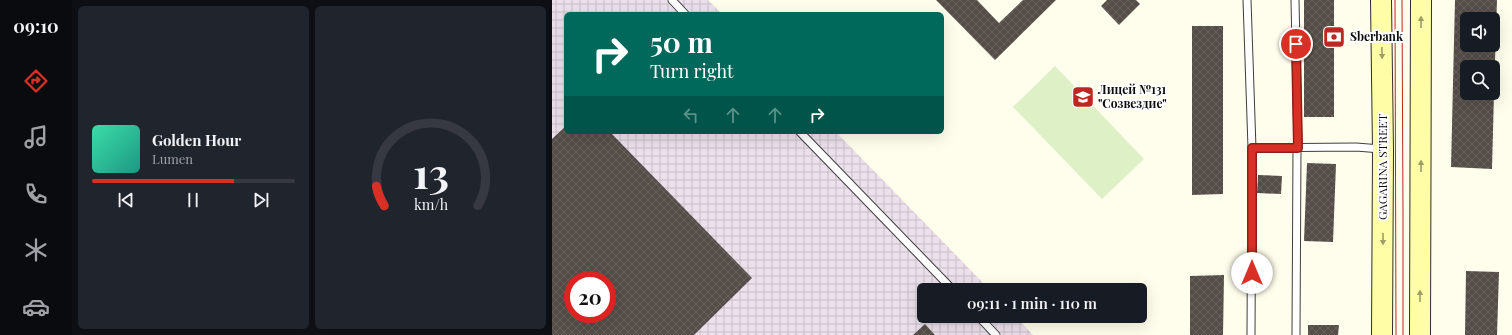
<!DOCTYPE html>
<html lang="en">
<head>
<meta charset="utf-8">
<style>
  :root { --surface:#171b24; --page:#20242c; --text:#f1f3f6; --muted:#9ea1a6; --line:#363941; --accent:#d93025 }
  body { margin:0; font-family:"Playfair Display",serif; background:var(--page); color:var(--text); height:100vh; display:flex; flex-direction:column; font-size:15px; white-space:nowrap }
  * { box-sizing:border-box; margin:0 }
  p { font-size:13px; color:var(--muted) }
  .icon { flex:none; width:22px; height:22px; fill:none; stroke:currentColor; stroke-width:2; stroke-linecap:round; stroke-linejoin:round }
  .map { position:relative; flex:1; overflow:hidden }
  .side { display:flex; flex-direction:column; gap:6px; padding:6px; background:#0d0f14; width:480px }
  .side>* { flex:none }
  .top-card { position:absolute; left:12px; top:12px; width:380px; height:122px; border-radius:6px; box-shadow:0 4px 16px #0002; background:#00695c; color:#fff; overflow:hidden }
  .controls { position:absolute; left:908px; top:12px; display:grid; gap:8px }
  .controls a { display:grid; place-items:center; width:40px; height:40px; border-radius:6px; background:var(--surface); box-shadow:0 4px 16px #0002; font-size:20px }
  .speed { position:absolute; left:12px; top:271px; display:flex; gap:8px; font-size:20px; font-weight:700; text-align:center }
  .speed>* { display:grid; place-content:center; width:52px; height:52px; border-radius:50%; background:var(--surface); box-shadow:0 4px 16px #0002; line-height:1 }
  .speed .limit { border:6px solid #d22; background:#fff; color:#111 }
  .pin { position:absolute; display:grid; place-items:center; width:34px; height:34px; color:#fff; margin:-17px; border:2px solid #fff; border-radius:50%; box-shadow:0 1px 4px #0007 }
  .me { position:absolute; width:44px; margin:-22px; rotate:0deg; stroke-linejoin:round; filter:drop-shadow(0 0 3px #0008) }
  .turn { display:flex; align-items:center; gap:14px; height:84px; padding:0 20px; font-size:18px }
  .turn .icon { width:52px; height:52px; stroke-width:2.5 }
  .turn b { display:block; font-size:28px; line-height:34px }
  .lanes { display:flex; align-items:center; height:38px; padding:0 20px; background:#0003; justify-content:center; gap:20px; direction:ltr }
  .lanes .off { opacity:.35 }
  .side .tile { flex:1; display:flex; flex-direction:column; justify-content:center; gap:6px; min-width:0; padding:0 14px; border-radius:6px; background:var(--page) }
  .side .dial { align-items:center; gap:0 }
  .dial svg { height:104px; overflow:visible; fill:none; stroke:var(--line); stroke-width:7; stroke-linecap:round; text-anchor:middle }
  .dial text { fill:var(--text); stroke:none }
  .song { display:flex; align-items:center; gap:12px }
  .cover { width:48px; height:48px; border-radius:6px; background:linear-gradient(135deg,hsl(160 70% 55%),hsl(170 70% 35%)) }
  .played { height:4px; border-radius:2px; background:linear-gradient(90deg,var(--accent) 70%,var(--line) 70%) }
  .keys { display:flex; justify-content:space-around; direction:ltr }
  .side .tiles { flex:1; display:grid; gap:6px; grid-template-columns:repeat(2,1fr) }
  .trip { position:absolute; left:365px; top:283px; width:230px; height:40px; border-radius:6px; background:var(--surface); box-shadow:0 4px 16px #0002; font-weight:600; line-height:40px; text-align:center }
  main { display:flex; flex:1; min-height:0 }
  .tab-bar { display:flex; flex-direction:column; width:72px; justify-content:space-around; align-items:center; background:#090b0e; color:var(--muted) }
  .tab-bar .icon { width:28px; height:28px }
  .tab-bar .selected { color:var(--accent) }
  .tab-bar b { font-size:18px; color:var(--text) }
  .map>svg:first-child { display:block }
</style>
</head>
<body>
<main>
<nav class="tab-bar">
<b>09:10</b>
<svg class="icon selected" aria-label="directions" viewBox="0 0 24 24"><path d="M12 3l9 9-9 9-9-9zM9 14v-3h6M13 9l2 2-2 2"/></svg>
<svg class="icon" aria-label="music" viewBox="0 0 24 24"><path d="M9 18V5l10-2v13"/><circle cx="6" cy="18" r="3"/><circle cx="16" cy="16" r="3"/></svg>
<svg class="icon" aria-label="phone" viewBox="0 0 24 24"><path d="M5 4h4l2 5-3 2q2 4 5 5l2-3 5 2v4C11 20 4 13 5 4z"/></svg>
<svg class="icon" aria-label="climate" viewBox="0 0 24 24"><path d="M12 3v18M4 7l16 10M4 17L20 7"/></svg>
<svg class="icon" aria-label="car" viewBox="0 0 24 24"><path d="M5 17H2v-5l4-1 3-4h7l3 4 3 1v5h-3M9 17h6M6 11h13"/><circle cx="7" cy="17" r="2"/><circle cx="17" cy="17" r="2"/></svg>
</nav>
<section class="side">
<div class="tiles">
<div class="tile">
<div class="song"><i class="cover"></i><div><b>Golden Hour</b><p>Lumen</p></div></div>
<div class="played"></div>
<div class="keys"><svg class="icon" aria-label="previous" viewBox="0 0 24 24"><path d="M18 5L8 12l10 7zM5 5v14"/></svg><svg class="icon" aria-label="pause" viewBox="0 0 24 24"><path d="M8 5v14M16 5v14"/></svg><svg class="icon" aria-label="next" viewBox="0 0 24 24"><path d="M6 5l10 7-10 7zM19 5v14"/></svg></div>
</div>
<div class="tile dial"><svg viewBox="0 0 100 80">
<path d="M14 69A42 42 0 1 1 86 69"/>
<path d="M14 69A42 42 0 0 1 8 54" stroke="#d93025"/>
<text x="50" y="56" font-size="32" font-weight="700">13</text>
<text x="50" y="72" font-size="11">km/h</text>
</svg></div>
</div>
</section>
<div class="map">
<svg width="960" height="335" viewBox="0 0 960 335">
  <defs>
    <pattern id="industrial-grid" width="8" height="8" patternUnits="userSpaceOnUse"><rect width="8" height="8" fill="#ebe0eb"/><path d="M0 4h8M4 0v8" fill="none" stroke="#c8bfc8"/></pattern>
    <pattern id="building-cross-hatch" width="8" height="8" patternUnits="userSpaceOnUse"><rect width="8" height="8" fill="#554e48"/><path d="M0 0l8 8M0 8l8-8" fill="none" stroke="#68635e"/></pattern>
  </defs>
  <rect width="100%" height="100%" fill="#fffdeb"/>
  <!-- industrial -->
  <path fill="url(#industrial-grid)" fill-rule="evenodd" d="M 0,0 L 156,0 L 170,14 L 14,14 L 14,132 L 284,132 L 438,290 L 372,290 L 372,316 L 463,316 L 481,335 L 0,335 ZM 21,280 L 55,280 L 55,314 L 21,314 Z"/>
  <!-- pitch -->
  <path fill="#def1c6" d="M 503,66 L 592,159 L 550,199 L 461,107 Z"/>
  <!-- building -->
  <path fill="url(#building-cross-hatch)" fill-rule="evenodd" d="M 384,0 L 425,0 L 447,23 L 471,0 L 504,0 L 443,60 Z
    M 555,0 L 584,0 L 588,4 L 567,25 L 549,6 Z
    M 752,0 L 782,0 L 782,117 L 752,117 Z
    M 903,0 L 945,0 L 942,91 L 941,91 L 941,67 L 915,67 L 915,93 L 942,93 L 940,169 L 899,167 ZM 915,19 L 941,19 L 941,45 L 915,45 Z
    M 640,26 L 671,26 L 671,194 L 640,195 Z
    M 14,126 L 14,132 L 58,132 L 200,278 L 142,335 L 0,335 L 0,139 ZM 21,280 L 55,280 L 55,314 L 21,314 Z
    M 755,163 L 784,164 L 781,242 L 752,241 Z
    M 706,175 L 730,176 L 729,194 L 705,193 Z
    M 914,271 L 947,272 L 945,335 L 913,335 Z
    M 672,275 L 671,335 L 638,335 L 638,276 Z
    M 373,324 L 383,335 L 361,335 Z
    M 756,325 L 787,325 L 786,335 L 756,335 Z"/>
  <g fill="none" stroke-linecap="round" stroke-linejoin="round">
    <!-- service casing -->
    <g stroke="#3f3f3f" stroke-width="9">
      <path id="service" d="M 120,0 L 133,14
        M 695,0 L 700,148 L 699,335
        M 743,0 L 746,148
        M 248,132 L 401,290
        M 700,148 L 804,147 L 829,149
        M 426,316 L 444,335
        M 744,335 L 745,148"/>
    </g>
    <!-- secondary casing -->
    <g stroke="#2e2e2e" stroke-width="22">
      <path id="secondary" d="M 829,0 L 831,150 L 830,335
        M 868,335 L 869,0"/>
    </g>
    <!-- service -->
    <use href="#service" stroke="#fff" stroke-width="7"/>
    <!-- secondary -->
    <use href="#secondary" stroke="#fffda6" stroke-width="20"/>
    <!-- tram -->
    <path stroke="#be2721" stroke-width="1" d="M 843,0 L 844,335
      M 850,0 L 851,214 L 851,335"/>
  </g>
  <!-- one-way arrows -->
  <defs><path id="oneway-solid" d="M-6-.8H1V-3.2L6.5 0L1 3.2V.8H-6Z"/></defs>
  <g fill="#9e9d68">
    <use href="#oneway-solid" transform="translate(869 22) rotate(-90)"/>
    <use href="#oneway-solid" transform="translate(830 53) rotate(89)"/>
    <use href="#oneway-solid" transform="translate(869 166) rotate(-90)"/>
    <use href="#oneway-solid" transform="translate(831 239) rotate(90)"/>
    <use href="#oneway-solid" transform="translate(868 296) rotate(-90)"/>
  </g>
  <g fill="none" stroke-linecap="round" stroke-linejoin="round">
    <!-- route casing -->
    <g stroke="#8d1f18" stroke-width="10">
      <path id="route" d="M 700,273 L 700,148 L 746,148 L 744,44"/>
    </g>
    <!-- route -->
    <use href="#route" stroke="#d93025" stroke-width="7"/>
  </g>
  <!-- icons -->
  <defs>
    <g id="bank-square" transform="scale(1.15)"><rect x="-9" y="-9" width="18" height="18" rx="4" fill="#be2721" stroke="#fff"/><path d="M-6-4H6V4H-6ZM0-2.3a2.3 2.3 0 1 0 0 4.6a2.3 2.3 0 1 0 0-4.6Z" fill="#fff"/></g>
    <g id="school-square" transform="scale(1.15)"><rect x="-9" y="-9" width="18" height="18" rx="4" fill="#be2721" stroke="#fff"/><path d="M0-5L7-2L0 1L-7-2ZM-4 1L0 2.5L4 1V4Q0 6-4 4Z" fill="#fff"/></g>
  </defs>
  <g fill-rule="evenodd">
    <use href="#bank-square" x="782" y="37"/>
    <use href="#school-square" x="531" y="97"/>
  </g>
  <g text-anchor="middle" stroke-width="4" stroke-linejoin="round" paint-order="stroke">
    <!-- poi labels -->
    <g font-size="12" font-weight="bold" fill="#0c0c0c" stroke="#fff" text-anchor="start">
      <text x="798" y="41">Sberbank</text>
      <text x="546" y="94">Лицей №131<tspan x="546" dy="14">"Созвездие"</tspan></text>
    </g>
    <!-- street labels -->
    <g font-size="12" fill="#0c0c0c" stroke="#fff">
      <text transform="translate(831 167) rotate(-90)" y="4">GAGARINA STREET</text>
    </g>
  </g>
</svg>
<div class="controls">
<a><svg class="icon" aria-label="sound" viewBox="0 0 24 24"><path d="M4 9h4l5-4v14l-5-4H4zM17 9q2 3 0 6"/></svg></a>
<a><svg class="icon" aria-label="search" viewBox="0 0 24 24"><circle cx="10" cy="10" r="6"/><path d="M15 15l6 6"/></svg></a>
</div>
<div class="speed"><div class="limit">20</div></div>
<div class="pin" style="left:744px;top:44px;background:#d93025"><svg class="icon" aria-label="arrive" viewBox="0 0 24 24"><path d="M6 21V4h12l-3 4 3 4H6"/></svg></div>
<svg class="me" style="left:700px;top:273px" viewBox="-20 -20 40 40"><circle r="19" fill="#fff"/><path d="M0-13L10 11 0 6-10 11z" fill="#d93025"/></svg>
<div class="trip">09:11 · 1 min · 110 m</div>
<div class="top-card">
<div class="turn"><svg class="icon" aria-label="right" viewBox="0 0 24 24"><path d="M7 20v-9h11M14 6l5 5-5 5"/></svg><div><b>50 m</b>Turn right</div></div>
<div class="lanes"><svg class="icon off" aria-label="left" viewBox="0 0 24 24"><path d="M17 20v-9H6M10 6l-5 5 5 5"/></svg><svg class="icon off" aria-label="ahead" viewBox="0 0 24 24"><path d="M12 20V5M6 11l6-6 6 6"/></svg><svg class="icon off" aria-label="ahead" viewBox="0 0 24 24"><path d="M12 20V5M6 11l6-6 6 6"/></svg><svg class="icon" aria-label="right" viewBox="0 0 24 24"><path d="M7 20v-9h11M14 6l5 5-5 5"/></svg></div>
</div>
</div>
</main>
</body>
</html>
